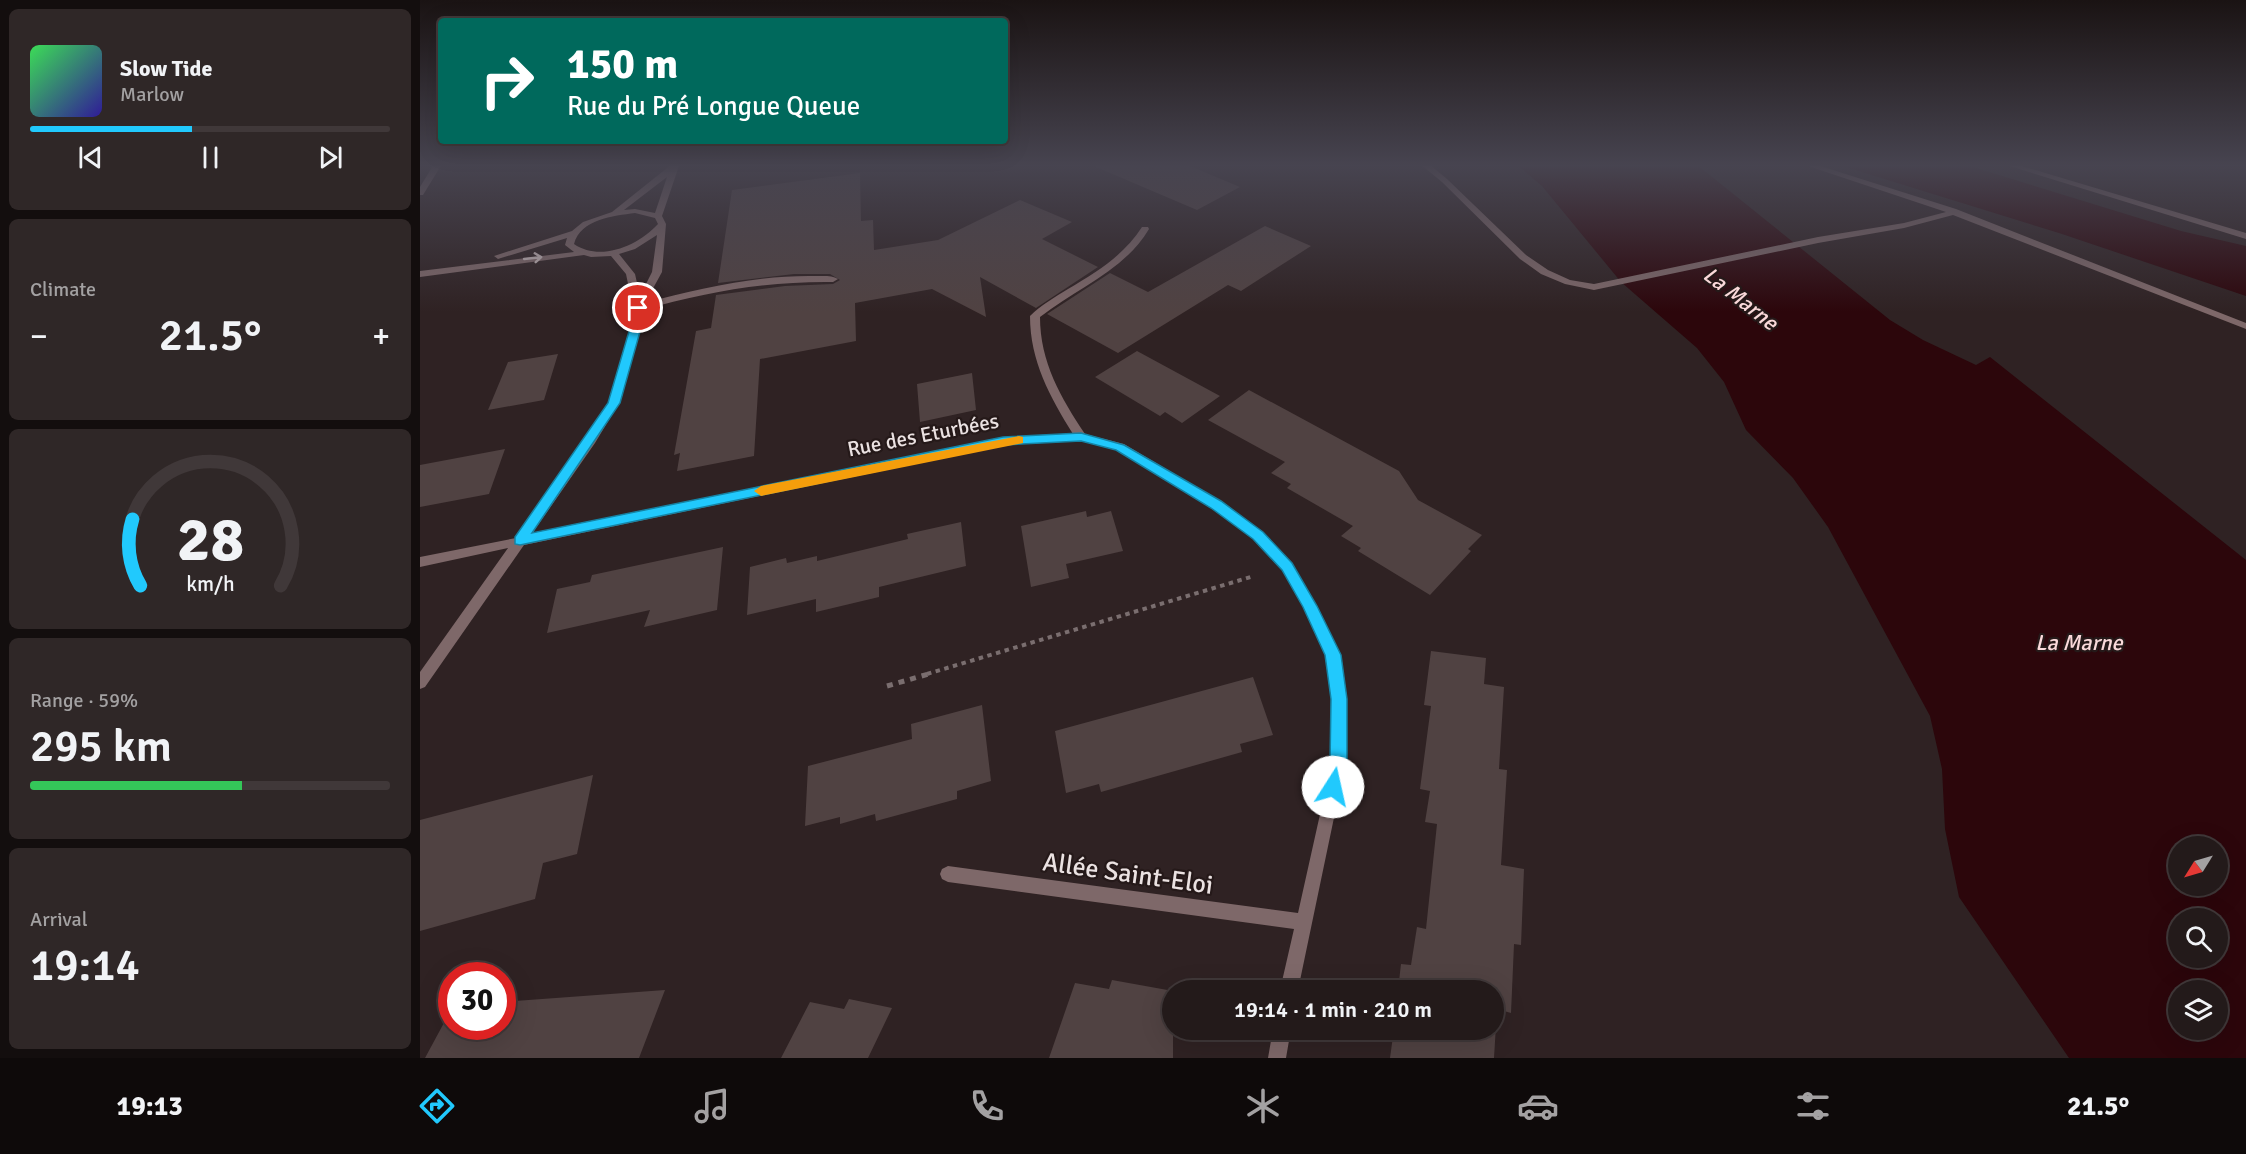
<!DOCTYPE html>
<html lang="en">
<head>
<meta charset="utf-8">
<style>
  :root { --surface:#231a1a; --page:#2f2727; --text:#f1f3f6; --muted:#a3a1a2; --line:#403839; --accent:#21c9fd }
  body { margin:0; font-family:Signika,sans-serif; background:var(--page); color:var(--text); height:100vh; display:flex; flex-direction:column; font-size:22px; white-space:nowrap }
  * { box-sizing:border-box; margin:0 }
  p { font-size:20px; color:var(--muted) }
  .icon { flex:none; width:33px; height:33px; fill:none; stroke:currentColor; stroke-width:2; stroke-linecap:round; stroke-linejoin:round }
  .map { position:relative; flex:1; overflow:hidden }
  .side { display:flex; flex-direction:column; gap:9px; padding:9px; background:#130e0e; width:420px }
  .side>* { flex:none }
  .banner { position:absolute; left:18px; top:18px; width:570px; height:126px; border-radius:6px; box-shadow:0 6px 24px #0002,0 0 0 2px var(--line); background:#00695c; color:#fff; overflow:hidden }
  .needle { width:39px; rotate:233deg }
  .buttons { position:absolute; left:1748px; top:836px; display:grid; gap:12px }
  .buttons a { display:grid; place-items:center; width:60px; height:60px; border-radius:50%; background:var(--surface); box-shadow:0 6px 24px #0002,0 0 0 2px var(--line); font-size:30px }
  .speed { position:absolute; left:18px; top:962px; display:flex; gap:12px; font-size:30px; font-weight:700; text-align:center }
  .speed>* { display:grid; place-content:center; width:78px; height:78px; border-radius:50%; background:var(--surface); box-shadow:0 6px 24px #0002,0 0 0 2px var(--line); line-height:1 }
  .speed .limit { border:9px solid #d22; background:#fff; color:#111 }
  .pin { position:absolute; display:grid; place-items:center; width:51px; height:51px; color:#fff; margin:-26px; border:3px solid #fff; border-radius:50%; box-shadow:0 2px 6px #0007 }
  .me { position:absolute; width:66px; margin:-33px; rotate:10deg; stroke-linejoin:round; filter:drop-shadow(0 0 4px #0008) }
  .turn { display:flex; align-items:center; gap:21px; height:126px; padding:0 30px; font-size:27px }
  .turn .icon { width:78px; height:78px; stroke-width:2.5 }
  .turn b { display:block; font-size:42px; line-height:51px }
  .big { font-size:45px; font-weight:600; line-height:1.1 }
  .side .tile { flex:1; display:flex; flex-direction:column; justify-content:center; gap:9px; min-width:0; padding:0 21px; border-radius:9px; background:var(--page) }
  .side .dial { align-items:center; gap:0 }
  .dial svg { height:156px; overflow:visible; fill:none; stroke:var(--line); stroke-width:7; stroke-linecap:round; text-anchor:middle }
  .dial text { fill:var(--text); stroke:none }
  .song { display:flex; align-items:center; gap:18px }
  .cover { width:72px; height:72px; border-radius:9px; background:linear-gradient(135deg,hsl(130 70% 55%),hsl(250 70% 35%)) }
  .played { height:6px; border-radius:3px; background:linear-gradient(90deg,var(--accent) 45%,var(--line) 45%) }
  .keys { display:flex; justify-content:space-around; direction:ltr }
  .heat { display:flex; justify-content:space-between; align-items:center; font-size:33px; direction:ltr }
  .charge { height:9px; border-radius:4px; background:linear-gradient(90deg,#34c759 59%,var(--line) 0) }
  .trip { position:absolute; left:742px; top:980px; width:342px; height:60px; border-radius:30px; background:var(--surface); box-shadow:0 6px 24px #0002,0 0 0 2px var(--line); font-weight:600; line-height:60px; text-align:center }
  .tab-bar { display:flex; height:96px; justify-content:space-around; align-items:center; background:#0e0a0a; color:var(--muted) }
  .tab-bar .icon { width:42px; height:42px }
  .tab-bar .current { color:var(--accent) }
  .tab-bar b { font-size:27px; color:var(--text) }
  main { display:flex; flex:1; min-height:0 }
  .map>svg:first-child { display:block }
</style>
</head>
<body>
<main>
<section class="side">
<div class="tile">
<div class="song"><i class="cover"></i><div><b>Slow Tide</b><p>Marlow</p></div></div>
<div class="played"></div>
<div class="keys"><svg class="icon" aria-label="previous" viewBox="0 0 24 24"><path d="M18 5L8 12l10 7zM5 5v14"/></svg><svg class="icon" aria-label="pause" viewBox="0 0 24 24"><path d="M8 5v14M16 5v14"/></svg><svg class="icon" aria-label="next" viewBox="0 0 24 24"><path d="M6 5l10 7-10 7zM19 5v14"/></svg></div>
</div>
<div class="tile"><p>Climate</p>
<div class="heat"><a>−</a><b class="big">21.5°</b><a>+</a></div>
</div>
<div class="tile dial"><svg viewBox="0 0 100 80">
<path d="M14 69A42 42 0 1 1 86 69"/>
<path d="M14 69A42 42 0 0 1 10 35" stroke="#21c9fd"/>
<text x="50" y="56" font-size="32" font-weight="700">28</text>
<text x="50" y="72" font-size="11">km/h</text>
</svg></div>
<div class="tile"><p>Range · 59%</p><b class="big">295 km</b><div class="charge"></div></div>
<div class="tile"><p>Arrival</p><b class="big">19:14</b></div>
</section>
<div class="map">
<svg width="1826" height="1058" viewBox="0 0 1826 1058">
  <rect width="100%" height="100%" fill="#2f2223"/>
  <!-- water -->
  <path fill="#2c060b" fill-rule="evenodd" d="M 1096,164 L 1276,164 L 1470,320 L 1503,340 L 1556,365 L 1570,357 L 1826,560 L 1826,1058 L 1649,1058 L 1539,897 L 1525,829 L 1522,769 L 1510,716 L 1408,527 L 1373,478 L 1326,430 L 1304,382 L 1277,348 L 1201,282 L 1122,186 ZM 1758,846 L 1797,846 L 1797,885 L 1758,885 ZM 1758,918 L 1797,918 L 1797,957 L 1758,957 ZM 1758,990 L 1797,990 L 1797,1029 L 1758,1029 Z
    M 1416,164 L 1543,164 L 1761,231 L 1826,246 L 1826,296 L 1639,233 Z"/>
  <!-- building -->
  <path fill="#504242" d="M 669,164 L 765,164 L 820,187 L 777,210 Z
    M 440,173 L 441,221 L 453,220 L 454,250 L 518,240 L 600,200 L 652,222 L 622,239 L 678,267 L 616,308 L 560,277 L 566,317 L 512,289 L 435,303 L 436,341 L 340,359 L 334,456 L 257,471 L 260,453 L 254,455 L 276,331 L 291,328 L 296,295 L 365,286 L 413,284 L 420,280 L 410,274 L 374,274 L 298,283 L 312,190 Z
    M 845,226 L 891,246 L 821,291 L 808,285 L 698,353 L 627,314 L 690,273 L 728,292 Z
    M 717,351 L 800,396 L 762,423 L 745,412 L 740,416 L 675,377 Z
    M 138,354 L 124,400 L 68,410 L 88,362 Z
    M 552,373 L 556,410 L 500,422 L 497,384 Z
    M 829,390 L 979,471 L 998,500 L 1062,535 L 1048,549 L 1051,551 L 1010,595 L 938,551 L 941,548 L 921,536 L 933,526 L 867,488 L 871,484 L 851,473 L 865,462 L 788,420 Z
    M 85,449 L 69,494 L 0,507 L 0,465 Z
    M 666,511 L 667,517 L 691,511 L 703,551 L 646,564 L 649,578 L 611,587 L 601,526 Z
    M 541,522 L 546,566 L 459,587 L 459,597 L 396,612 L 396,599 L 327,615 L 330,567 L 366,558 L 367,563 L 397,556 L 397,561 L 488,539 L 487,534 Z
    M 303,547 L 297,610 L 224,627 L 230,610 L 127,633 L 137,589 L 170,582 L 172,575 Z
    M 1011,651 L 1066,658 L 1064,684 L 1084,687 L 1079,769 L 1087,770 L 1081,865 L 1104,869 L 1101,945 L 1094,944 L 1091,1013 L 1077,1009 L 1074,1058 L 970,1058 L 974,1029 L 1074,1029 L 1074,990 L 978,990 L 981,964 L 991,965 L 997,927 L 1006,929 L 1017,824 L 1005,822 L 1010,791 L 1000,789 L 1011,706 L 1004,705 Z
    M 833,677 L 853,735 L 820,744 L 822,752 L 681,792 L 679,784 L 646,793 L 635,731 Z
    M 562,705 L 571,781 L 537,791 L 537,799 L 456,821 L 455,814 L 420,824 L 420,817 L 385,826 L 388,766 L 492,739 L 491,724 Z
    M 173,775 L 157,854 L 123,863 L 115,899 L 0,931 L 0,820 Z
    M 692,980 L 753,991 L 753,1058 L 629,1058 L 655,983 L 689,989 Z
    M 245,990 L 219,1058 L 5,1058 L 32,1008 L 32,1026 L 82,1026 L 82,1002 Z
    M 429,999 L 472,1008 L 448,1058 L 361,1058 L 390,1002 L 424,1009 Z"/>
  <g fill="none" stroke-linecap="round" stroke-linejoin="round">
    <!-- path-far1 -->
    <path stroke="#7a6e6f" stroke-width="4" stroke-dasharray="4.5 4.5" stroke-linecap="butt" d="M 507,674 L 834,576"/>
    <!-- path -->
    <path stroke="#7a6e6f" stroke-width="5" stroke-dasharray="6 6" stroke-linecap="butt" d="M 467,686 L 512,673"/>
    <!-- lane -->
    <path fill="#7e6869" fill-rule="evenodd" d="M 1000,164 L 1009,164 L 1027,179 L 1106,255 L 1128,270 L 1150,280 L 1174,284 L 1398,237 L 1484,223 L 1526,212 L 1382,164 L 1394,164 L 1536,209 L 1826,323 L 1826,329 L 1533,215 L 1484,228 L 1398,243 L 1174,290 L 1145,284 L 1121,274 L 1100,259 L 1022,182 Z
      M 1583,164 L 1595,164 L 1826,233 L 1826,239 Z"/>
    <!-- street -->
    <path fill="#7e6869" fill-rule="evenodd" d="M 14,164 L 22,164 L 3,195 L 0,195 L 0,187 Z
      M 252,164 L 259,166 L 242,216 L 246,224 L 242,272 L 225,303 C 281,288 338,275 395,276 C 403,276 412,275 418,279 L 413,282 C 348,281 286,292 223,310 L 221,328 L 199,403 L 175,443 L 111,535 L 583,437 L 653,434 C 630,397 610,361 610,316 C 621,305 635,297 648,289 C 677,272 703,256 722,227 L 728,227 L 729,229 C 704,271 657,288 620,317 C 620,362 641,398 665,434 L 704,444 L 800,501 L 842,533 L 871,563 L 896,606 L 920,655 L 926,699 L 925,765 L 878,990 L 860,990 L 874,929 L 528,882 L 522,879 L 520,874 L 522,869 L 528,866 L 878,913 L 911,765 L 912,699 L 906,655 L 884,607 L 863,569 L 834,539 L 792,507 L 696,450 L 661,441 L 583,445 L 104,545 L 5,687 L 0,689 L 0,672 L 88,548 L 0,567 L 0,557 L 96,538 L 167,438 L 189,403 L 211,328 L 213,308 L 206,274 L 191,256 L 171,257 L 164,255 L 0,277 L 0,271 L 154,252 L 145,245 L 147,238 L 81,258 L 78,259 L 74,256 L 152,231 L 163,222 L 192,212 ZM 247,177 L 235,213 L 215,209 L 204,210 ZM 215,213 L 235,218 L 238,224 C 218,246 180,262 154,244 C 161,219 193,216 215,213 ZM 237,235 L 232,272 L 220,296 L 215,274 L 199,254 L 215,249 Z
      M 853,1029 L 871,1029 L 866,1058 L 848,1058 Z"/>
  </g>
  <!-- one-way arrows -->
  <defs><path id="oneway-shaft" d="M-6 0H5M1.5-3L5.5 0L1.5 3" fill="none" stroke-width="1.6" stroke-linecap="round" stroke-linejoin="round" transform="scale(1.5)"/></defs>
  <use stroke="#c5b7b8" href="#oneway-shaft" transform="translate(113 258) rotate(-6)"/>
  <!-- sky -->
  <linearGradient id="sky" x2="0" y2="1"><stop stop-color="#1a1313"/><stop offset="0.53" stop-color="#474450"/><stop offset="1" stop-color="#474450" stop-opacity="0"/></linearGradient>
  <rect width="1826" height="312" fill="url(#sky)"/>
  <!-- route -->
  <path fill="#21c9fd" stroke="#1583a4" stroke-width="1.5" d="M 218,305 L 224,308 L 221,328 L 200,403 L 112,533 L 583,437 L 661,433 L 704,445 L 801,501 L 843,532 L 872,563 L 897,606 L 921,655 L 927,699 L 927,765 L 919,793 L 913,795 L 907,793 L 905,787 L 910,765 L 911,699 L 905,655 L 883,607 L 862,570 L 833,539 L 791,508 L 696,450 L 661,441 L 583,445 L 100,545 L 95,544 L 95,537 L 188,403 L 210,328 L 213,308 Z"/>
  <!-- slow -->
  <path fill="#f59e0b" d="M 599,436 L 603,437 L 603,443 L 341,496 L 334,491 L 341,486 Z"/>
  <g text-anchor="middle" stroke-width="4.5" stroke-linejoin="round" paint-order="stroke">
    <!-- street labels -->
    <g font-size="21" fill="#ebe2e2" stroke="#251919">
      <text transform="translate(503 435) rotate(-11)" y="7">Rue des Eturbées</text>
    </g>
    <!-- water labels -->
    <g font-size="22" font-style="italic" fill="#fad9da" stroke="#251919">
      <text transform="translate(1321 298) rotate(38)" y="8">La Marne</text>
      <text x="1659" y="650">La Marne</text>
    </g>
    <!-- near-street labels -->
    <g font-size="26" fill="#ebe2e2" stroke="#251919">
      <text transform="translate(708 873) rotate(8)" y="9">Allée Saint-Eloi</text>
    </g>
  </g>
</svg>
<div class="buttons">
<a><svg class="needle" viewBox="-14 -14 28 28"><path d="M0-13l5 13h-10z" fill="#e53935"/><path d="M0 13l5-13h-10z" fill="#a3a1a2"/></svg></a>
<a><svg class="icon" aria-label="search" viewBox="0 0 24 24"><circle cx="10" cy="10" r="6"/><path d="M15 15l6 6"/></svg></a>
<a><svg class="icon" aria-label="layers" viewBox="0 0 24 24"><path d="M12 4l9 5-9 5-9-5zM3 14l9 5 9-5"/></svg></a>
</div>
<div class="speed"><div class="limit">30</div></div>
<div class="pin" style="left:218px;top:308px;background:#d93025"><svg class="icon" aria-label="arrive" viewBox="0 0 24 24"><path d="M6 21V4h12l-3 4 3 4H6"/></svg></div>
<svg class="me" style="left:913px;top:787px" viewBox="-20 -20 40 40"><circle r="19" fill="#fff"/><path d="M0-13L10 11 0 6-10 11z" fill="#21c9fd"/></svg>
<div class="trip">19:14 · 1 min · 210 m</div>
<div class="banner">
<div class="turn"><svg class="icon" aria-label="right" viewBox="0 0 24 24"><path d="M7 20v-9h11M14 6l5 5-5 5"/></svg><div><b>150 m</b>Rue du Pré Longue Queue</div></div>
</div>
</div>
</main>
<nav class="tab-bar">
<b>19:13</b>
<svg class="icon current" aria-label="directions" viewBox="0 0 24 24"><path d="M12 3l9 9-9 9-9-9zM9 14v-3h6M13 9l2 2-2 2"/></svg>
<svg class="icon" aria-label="music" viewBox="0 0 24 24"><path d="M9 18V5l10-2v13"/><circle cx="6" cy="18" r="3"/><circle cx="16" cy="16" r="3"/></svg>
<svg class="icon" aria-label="phone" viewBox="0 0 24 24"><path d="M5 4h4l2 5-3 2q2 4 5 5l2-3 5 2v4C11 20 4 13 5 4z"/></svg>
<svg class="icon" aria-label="climate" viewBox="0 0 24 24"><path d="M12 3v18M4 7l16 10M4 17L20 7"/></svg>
<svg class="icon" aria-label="car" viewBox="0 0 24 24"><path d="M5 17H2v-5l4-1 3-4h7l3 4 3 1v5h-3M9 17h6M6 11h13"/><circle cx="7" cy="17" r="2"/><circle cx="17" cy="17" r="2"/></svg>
<svg class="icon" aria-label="filters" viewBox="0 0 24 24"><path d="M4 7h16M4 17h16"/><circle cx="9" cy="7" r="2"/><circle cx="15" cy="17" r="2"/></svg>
<b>21.5°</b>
</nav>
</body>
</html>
